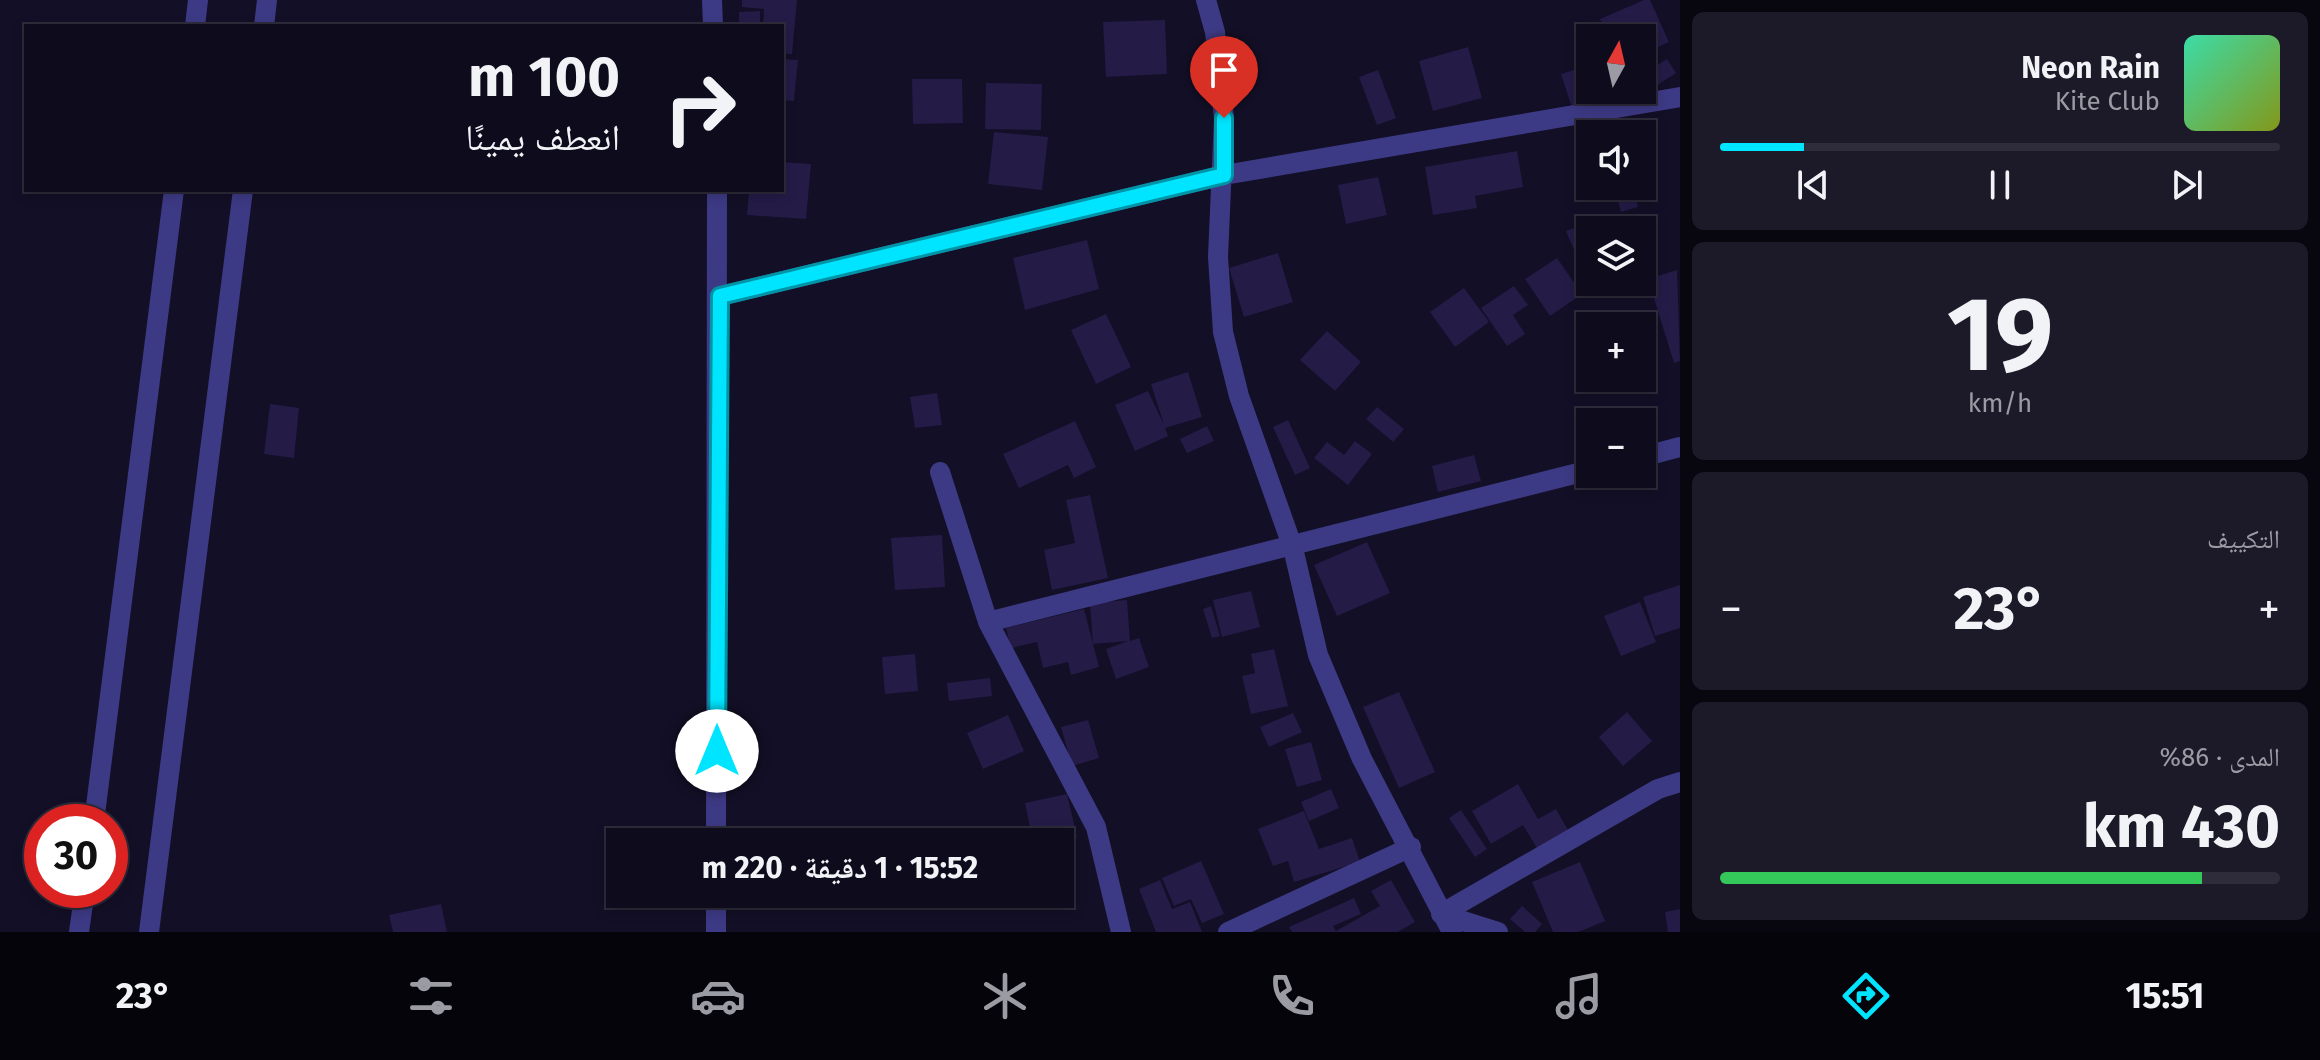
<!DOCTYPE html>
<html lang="ar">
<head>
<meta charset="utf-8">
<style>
  :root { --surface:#0e0b1c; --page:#1c1929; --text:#f1f3f6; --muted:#9b9ba3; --line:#2e2b3b; --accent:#00e5ff }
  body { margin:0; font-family:"Fira Sans","Noto Naskh Arabic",sans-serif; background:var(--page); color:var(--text); direction:rtl; height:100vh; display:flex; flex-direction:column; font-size:30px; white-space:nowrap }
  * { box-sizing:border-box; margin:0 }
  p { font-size:26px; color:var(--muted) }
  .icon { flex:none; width:44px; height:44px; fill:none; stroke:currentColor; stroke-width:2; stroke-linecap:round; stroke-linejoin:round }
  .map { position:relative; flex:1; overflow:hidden; direction:ltr }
  .sheet { display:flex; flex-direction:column; gap:12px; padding:12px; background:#08060f; width:640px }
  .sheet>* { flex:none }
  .hud { position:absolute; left:24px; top:24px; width:760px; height:168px; border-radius:0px; box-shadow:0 4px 12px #0003,0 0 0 2px var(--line); direction:rtl; background:#0e0b1c; color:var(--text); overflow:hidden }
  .needle { width:52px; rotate:8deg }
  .fabs { position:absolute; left:1576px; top:24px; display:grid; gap:16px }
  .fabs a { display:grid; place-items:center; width:80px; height:80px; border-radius:0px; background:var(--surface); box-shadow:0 4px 12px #0003,0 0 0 2px var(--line); font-size:40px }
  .speed { position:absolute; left:24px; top:804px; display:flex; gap:16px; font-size:40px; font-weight:700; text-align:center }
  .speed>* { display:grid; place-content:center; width:104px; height:104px; border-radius:50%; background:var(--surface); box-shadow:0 4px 12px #0003,0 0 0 2px var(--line); line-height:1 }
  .speed .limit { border:12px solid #d22; background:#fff; color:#111 }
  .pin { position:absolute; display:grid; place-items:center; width:68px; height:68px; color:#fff; margin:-82px -34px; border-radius:50% 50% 50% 0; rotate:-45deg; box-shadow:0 0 8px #0007 }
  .pin .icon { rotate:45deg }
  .me { position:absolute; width:88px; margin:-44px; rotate:0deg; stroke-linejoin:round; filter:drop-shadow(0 0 6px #0008) }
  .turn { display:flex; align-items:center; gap:28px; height:168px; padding:0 32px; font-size:36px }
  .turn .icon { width:104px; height:104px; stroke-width:2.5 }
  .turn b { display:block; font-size:56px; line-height:68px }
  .big { font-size:60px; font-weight:700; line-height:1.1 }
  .sheet .card { flex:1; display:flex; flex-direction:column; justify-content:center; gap:12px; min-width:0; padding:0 28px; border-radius:12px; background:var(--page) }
  .sheet .dial { align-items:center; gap:0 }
  .dial b { font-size:104px; line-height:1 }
  .song { display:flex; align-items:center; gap:24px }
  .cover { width:96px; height:96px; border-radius:12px; background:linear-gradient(135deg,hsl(160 70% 55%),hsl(70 70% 35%)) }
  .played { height:8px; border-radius:4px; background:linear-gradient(90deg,var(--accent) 15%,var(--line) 15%) }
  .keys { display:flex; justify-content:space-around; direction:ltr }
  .heat { display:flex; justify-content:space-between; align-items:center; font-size:44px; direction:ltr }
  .charge { height:12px; border-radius:6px; background:linear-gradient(90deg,#34c759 86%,var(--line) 0) }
  .trip { position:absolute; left:606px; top:828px; width:468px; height:80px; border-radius:0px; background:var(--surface); box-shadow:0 4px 12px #0003,0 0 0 2px var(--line); font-weight:700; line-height:80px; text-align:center; direction:rtl }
  .menu { display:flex; height:128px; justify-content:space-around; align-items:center; background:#06040b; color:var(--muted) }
  .menu .icon { width:56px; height:56px }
  .menu .current { color:var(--accent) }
  .menu b { font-size:36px; color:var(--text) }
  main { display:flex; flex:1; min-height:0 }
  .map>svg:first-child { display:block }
</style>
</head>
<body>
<main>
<section class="sheet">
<div class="card">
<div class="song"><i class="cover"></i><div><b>Neon Rain</b><p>Kite Club</p></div></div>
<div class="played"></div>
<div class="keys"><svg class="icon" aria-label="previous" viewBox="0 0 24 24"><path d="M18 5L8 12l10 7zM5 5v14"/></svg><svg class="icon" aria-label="pause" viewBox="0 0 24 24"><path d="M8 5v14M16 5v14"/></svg><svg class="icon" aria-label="next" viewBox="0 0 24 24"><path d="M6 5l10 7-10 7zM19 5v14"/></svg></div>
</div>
<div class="card dial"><b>19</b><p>km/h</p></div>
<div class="card"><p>التكييف</p>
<div class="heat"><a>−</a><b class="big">23°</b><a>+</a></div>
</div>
<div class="card"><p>المدى · 86%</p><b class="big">430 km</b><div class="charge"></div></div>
</section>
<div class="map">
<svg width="1680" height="932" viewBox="0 0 1680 932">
  <rect width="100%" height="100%" fill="#130f26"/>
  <!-- building -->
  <path fill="#241b47" d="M 742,0 L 797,0 L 792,54 L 782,54 L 782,26 L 763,26 L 764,9 L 742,7 Z
    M 1644,0 L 1650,0 L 1669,42 L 1642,54 L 1642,38 L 1608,38 L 1600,19 Z
    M 760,11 L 760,26 L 739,26 L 739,12 Z
    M 1165,20 L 1167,74 L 1106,77 L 1103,22 Z
    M 1468,47 L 1482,98 L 1433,111 L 1419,61 Z
    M 782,59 L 798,60 L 794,101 L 782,100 Z
    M 1667,59 L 1676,73 L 1653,88 L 1644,73 Z
    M 1590,65 L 1590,90 L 1621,90 L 1624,98 L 1574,114 L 1561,74 Z
    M 1378,70 L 1396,118 L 1377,125 L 1359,77 Z
    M 912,79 L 962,79 L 963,123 L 913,124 Z
    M 986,83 L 1042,84 L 1041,130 L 985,129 Z
    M 994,132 L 1048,137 L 1042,190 L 988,184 Z
    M 1517,151 L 1523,187 L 1475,196 L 1477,208 L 1433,215 L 1425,167 Z
    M 782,162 L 811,164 L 806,219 L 747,215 L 749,190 L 782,190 Z
    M 1378,177 L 1387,215 L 1346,224 L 1338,185 Z
    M 1633,186 L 1638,207 L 1621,212 L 1615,191 Z
    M 1582,225 L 1590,244 L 1590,282 L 1606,282 L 1608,288 L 1593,295 L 1566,231 Z
    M 1087,240 L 1099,289 L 1025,310 L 1013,258 Z
    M 1278,253 L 1293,302 L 1244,317 L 1229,268 Z
    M 1557,258 L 1582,294 L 1550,316 L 1525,279 Z
    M 1677,270 L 1680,361 L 1674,363 L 1648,279 Z
    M 1514,286 L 1528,305 L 1513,315 L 1525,334 L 1507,346 L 1481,308 Z
    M 1464,288 L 1489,322 L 1455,347 L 1430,312 Z
    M 1106,314 L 1131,367 L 1096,384 L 1071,330 Z
    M 1327,331 L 1361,362 L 1335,391 L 1300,360 Z
    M 1188,372 L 1202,417 L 1165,428 L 1168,436 L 1135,451 L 1115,405 L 1148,391 L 1164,425 L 1151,384 Z
    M 937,393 L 942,425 L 915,428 L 910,397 Z
    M 270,404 L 299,408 L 294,458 L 264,454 Z
    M 1377,407 L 1404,429 L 1393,442 L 1366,419 Z
    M 1288,420 L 1310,468 L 1295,475 L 1273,427 Z
    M 1075,421 L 1096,467 L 1074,478 L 1068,465 L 1019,488 L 1003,454 Z
    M 1207,426 L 1214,441 L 1187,453 L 1180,439 Z
    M 1355,441 L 1372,454 L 1348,485 L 1314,458 L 1327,442 L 1344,455 Z
    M 1474,455 L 1481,481 L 1438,492 L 1432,466 Z
    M 1090,495 L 1108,578 L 1052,590 L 1044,550 L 1075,543 L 1066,500 Z
    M 942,535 L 945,587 L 895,590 L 891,538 Z
    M 1367,542 L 1390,593 L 1337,616 L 1314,565 Z
    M 1680,585 L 1680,628 L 1655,636 L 1643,597 Z
    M 1251,591 L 1260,627 L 1222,637 L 1213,600 Z
    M 1127,600 L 1130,641 L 1139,638 L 1149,667 L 1116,679 L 1106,649 L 1128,641 L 1093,644 L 1090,603 Z
    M 1640,602 L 1656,642 L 1621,656 L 1604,616 Z
    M 1211,606 L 1220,636 L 1212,638 L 1203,609 Z
    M 1084,609 L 1099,667 L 1071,675 L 1068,662 L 1043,668 L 1037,642 L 1011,648 L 1006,628 Z
    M 1274,649 L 1288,706 L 1251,714 L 1242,676 L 1255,673 L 1251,654 Z
    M 915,654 L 918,691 L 885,694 L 882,657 Z
    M 990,678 L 992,696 L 949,701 L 947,683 Z
    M 1399,692 L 1435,772 L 1399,788 L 1363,707 Z
    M 1627,712 L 1652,741 L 1623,766 L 1599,737 Z
    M 1293,713 L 1302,732 L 1269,747 L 1260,727 Z
    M 1008,715 L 1024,751 L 983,769 L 967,733 Z
    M 1088,720 L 1099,758 L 1072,766 L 1061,727 Z
    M 1311,742 L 1322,780 L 1297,787 L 1285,749 Z
    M 1518,784 L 1538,819 L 1556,809 L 1568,830 L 1537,848 L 1523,825 L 1491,844 L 1472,811 Z
    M 1331,789 L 1339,808 L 1309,821 L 1301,802 Z
    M 1067,794 L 1077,837 L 1033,842 L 1025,803 Z
    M 1461,810 L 1487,849 L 1475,857 L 1449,818 Z
    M 1304,811 L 1319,849 L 1352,838 L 1360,862 L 1294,882 L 1288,861 L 1273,866 L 1258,829 Z
    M 938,829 L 940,842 L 876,842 L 875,834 Z
    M 1201,861 L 1224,914 L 1202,923 L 1191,899 L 1174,906 L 1162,878 Z
    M 1580,862 L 1605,921 L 1578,932 L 1553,932 L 1532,882 Z
    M 1160,880 L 1172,909 L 1190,902 L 1202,932 L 1156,932 L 1139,889 Z
    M 1391,880 L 1415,922 L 1398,932 L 1292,932 L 1289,927 L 1354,898 L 1361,914 L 1333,926 L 1336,931 L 1380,906 L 1371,891 Z
    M 441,904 L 447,932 L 393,932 L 389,915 Z
    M 1522,906 L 1542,924 L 1535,932 L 1525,932 L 1510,919 Z
    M 1680,909 L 1680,932 L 1668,932 L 1665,912 Z"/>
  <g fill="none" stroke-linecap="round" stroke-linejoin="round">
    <!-- minor -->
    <path stroke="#3d3a85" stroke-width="20" d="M 712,0 L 713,26
      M 1206,0 L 1215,32 L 1224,118 L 1218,257 L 1223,332 L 1239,396 L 1293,548 L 1318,655 L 1362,759 L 1452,932
      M 195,26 L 198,0
      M 264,26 L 267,0
      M 720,296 L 1224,175 L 1680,97
      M 1642,457 L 1680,447
      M 940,472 L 988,622 L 1096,827 L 1121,932
      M 988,622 L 1590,470
      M 94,822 L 174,190
      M 716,842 L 717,190
      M 1441,914 L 1658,789 L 1680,782
      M 1441,914 L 1498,932
      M 79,932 L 85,890
      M 149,932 L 243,190
      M 716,932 L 716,894
      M 1228,932 L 1411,847"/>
  </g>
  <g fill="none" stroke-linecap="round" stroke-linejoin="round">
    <!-- route casing -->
    <g stroke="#0095a6" stroke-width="20">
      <path id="route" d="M 717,751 L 720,296 L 1224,175 L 1224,118"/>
    </g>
    <!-- route -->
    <use href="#route" stroke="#00e5ff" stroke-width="14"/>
  </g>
</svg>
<div class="fabs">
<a><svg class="needle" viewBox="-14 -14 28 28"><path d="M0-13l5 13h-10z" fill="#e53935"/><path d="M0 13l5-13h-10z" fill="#9b9ba3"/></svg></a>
<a><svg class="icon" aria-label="sound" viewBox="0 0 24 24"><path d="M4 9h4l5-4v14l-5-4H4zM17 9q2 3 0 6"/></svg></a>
<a><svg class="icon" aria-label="layers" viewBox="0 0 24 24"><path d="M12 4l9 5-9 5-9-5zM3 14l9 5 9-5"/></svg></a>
<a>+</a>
<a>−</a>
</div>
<div class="speed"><div class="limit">30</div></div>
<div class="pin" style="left:1224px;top:118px;background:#d93025"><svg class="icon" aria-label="arrive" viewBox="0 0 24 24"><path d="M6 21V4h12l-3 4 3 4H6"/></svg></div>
<svg class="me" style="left:717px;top:751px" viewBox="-20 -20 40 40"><circle r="19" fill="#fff"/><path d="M0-13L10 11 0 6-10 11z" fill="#00e5ff"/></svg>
<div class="trip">15:52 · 1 دقيقة · 220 m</div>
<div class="hud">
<div class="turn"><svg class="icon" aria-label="right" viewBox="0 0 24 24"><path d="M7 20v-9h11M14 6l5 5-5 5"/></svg><div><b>100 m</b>انعطف يمينًا</div></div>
</div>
</div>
</main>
<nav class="menu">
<b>15:51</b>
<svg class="icon current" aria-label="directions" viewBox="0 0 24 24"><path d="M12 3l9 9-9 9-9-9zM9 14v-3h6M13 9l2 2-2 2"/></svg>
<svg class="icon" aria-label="music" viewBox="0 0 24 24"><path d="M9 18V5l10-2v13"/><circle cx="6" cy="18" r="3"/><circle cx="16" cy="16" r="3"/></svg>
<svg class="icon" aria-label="phone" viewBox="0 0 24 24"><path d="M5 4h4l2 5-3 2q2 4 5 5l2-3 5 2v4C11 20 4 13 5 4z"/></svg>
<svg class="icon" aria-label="climate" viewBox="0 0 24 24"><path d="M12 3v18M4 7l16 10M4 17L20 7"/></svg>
<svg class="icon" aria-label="car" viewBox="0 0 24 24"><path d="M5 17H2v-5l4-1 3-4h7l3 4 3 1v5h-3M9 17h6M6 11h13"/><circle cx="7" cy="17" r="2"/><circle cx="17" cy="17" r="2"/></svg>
<svg class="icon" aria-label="filters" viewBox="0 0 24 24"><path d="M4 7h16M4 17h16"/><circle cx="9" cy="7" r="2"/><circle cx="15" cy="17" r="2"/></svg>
<b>23°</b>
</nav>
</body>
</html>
